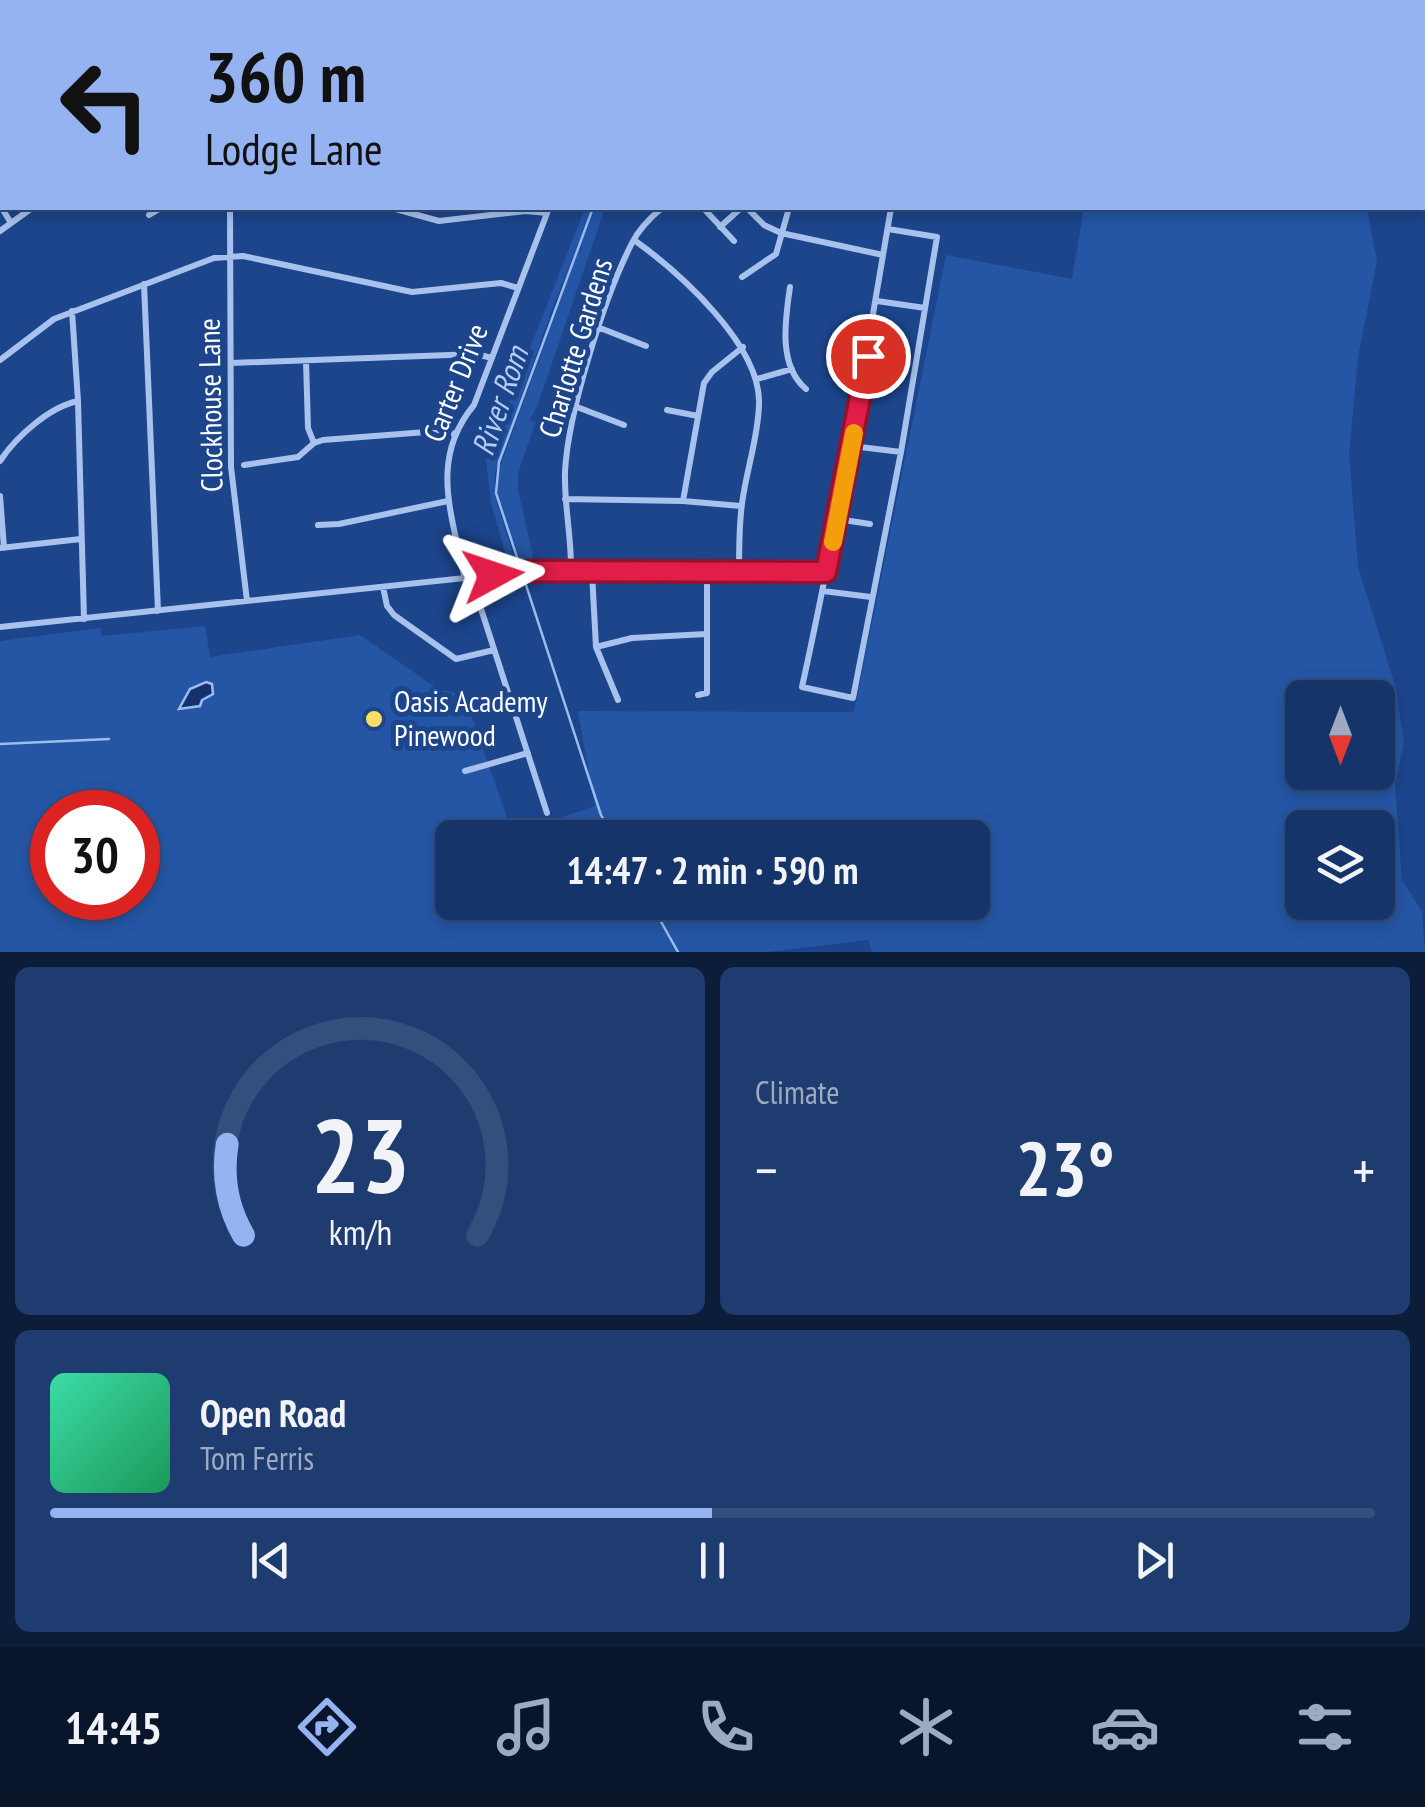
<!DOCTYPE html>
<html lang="en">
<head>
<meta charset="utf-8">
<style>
  :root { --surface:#153469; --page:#1e3c6f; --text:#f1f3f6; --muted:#9daac0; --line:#344f7d; --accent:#95b2f1 }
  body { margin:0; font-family:"PT Sans Narrow",sans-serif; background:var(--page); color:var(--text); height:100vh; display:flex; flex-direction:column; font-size:38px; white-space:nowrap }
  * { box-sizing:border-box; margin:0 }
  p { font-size:32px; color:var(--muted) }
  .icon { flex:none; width:55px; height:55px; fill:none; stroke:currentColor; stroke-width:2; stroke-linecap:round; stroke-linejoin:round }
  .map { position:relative; height:952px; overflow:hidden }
  .sheet { display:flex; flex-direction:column; gap:15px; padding:15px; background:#0c1d3a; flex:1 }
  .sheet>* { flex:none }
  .top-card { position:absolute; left:0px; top:0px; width:1425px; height:210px; box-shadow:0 5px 15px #0003,0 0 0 2px var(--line); background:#95b2f1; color:#111; overflow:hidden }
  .needle { width:65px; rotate:180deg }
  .controls { position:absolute; left:1285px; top:680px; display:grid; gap:20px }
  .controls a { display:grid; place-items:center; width:110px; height:110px; border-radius:15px; background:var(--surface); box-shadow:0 5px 15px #0003,0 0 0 2px var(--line); font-size:50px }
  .speed { position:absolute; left:30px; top:790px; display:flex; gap:20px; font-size:50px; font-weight:700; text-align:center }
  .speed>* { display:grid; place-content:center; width:130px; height:130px; border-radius:50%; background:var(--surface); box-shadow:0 5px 15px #0003,0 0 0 2px var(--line); line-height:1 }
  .speed .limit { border:15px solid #d22; background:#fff; color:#111 }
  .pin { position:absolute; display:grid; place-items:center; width:85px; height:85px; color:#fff; margin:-42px; border:5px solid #fff; border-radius:50%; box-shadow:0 2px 10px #0007 }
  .me { position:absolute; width:110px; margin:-55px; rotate:85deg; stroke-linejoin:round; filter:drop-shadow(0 0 8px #0008) }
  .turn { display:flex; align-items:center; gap:35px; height:210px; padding:0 40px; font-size:45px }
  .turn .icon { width:130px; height:130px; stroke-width:2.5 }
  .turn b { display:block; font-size:70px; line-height:85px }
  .big { font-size:75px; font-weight:800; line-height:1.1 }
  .sheet .card { flex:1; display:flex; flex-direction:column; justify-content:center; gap:15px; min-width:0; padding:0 35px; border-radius:15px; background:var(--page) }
  .sheet .dial { align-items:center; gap:0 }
  .dial svg { height:260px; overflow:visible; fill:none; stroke:var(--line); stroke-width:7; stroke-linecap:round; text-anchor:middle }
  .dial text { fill:var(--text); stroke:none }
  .song { display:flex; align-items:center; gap:30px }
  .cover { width:120px; height:120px; border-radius:15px; background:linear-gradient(135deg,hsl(160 70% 55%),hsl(150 70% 35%)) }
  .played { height:10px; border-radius:5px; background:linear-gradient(90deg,var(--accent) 50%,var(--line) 50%) }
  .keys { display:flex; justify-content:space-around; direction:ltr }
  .heat { display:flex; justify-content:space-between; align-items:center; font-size:55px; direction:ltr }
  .sheet .tiles { flex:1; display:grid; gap:15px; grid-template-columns:1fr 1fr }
  .card:last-child { grid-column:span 2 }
  .trip { position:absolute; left:435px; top:820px; width:555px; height:100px; border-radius:15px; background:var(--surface); box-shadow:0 5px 15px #0003,0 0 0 2px var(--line); font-weight:800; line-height:100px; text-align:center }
  .tabs { display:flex; height:160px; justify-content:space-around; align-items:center; background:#08152a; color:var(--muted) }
  .tabs .icon { width:70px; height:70px }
  .tabs .active { color:var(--accent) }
  .tabs b { font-size:45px; color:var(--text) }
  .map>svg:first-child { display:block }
</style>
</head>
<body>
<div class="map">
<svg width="1425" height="952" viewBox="0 0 1425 952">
  <rect width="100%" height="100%" fill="#1c458c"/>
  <!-- green -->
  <path fill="#2556a5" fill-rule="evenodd" d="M 307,0 L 458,0 L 306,2 Z
    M 983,0 L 1253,0 L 983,2 Z
    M 585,208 L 592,208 L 551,312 L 495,472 L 495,497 L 517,567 L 509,567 L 491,502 L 486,460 Z
    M 595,208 L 605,208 L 538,404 L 530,420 L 536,422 L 518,472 L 518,490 L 535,565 L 521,567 L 513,545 L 517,546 L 512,542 L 498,496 L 498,472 L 579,249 L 582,250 L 580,247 Z
    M 1084,208 L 1367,208 L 1377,261 L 1358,357 L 1349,454 L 1358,567 L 1395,685 L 1404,742 L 1395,786 L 1402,880 L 1422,912 L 1425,952 L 872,952 L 868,940 L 768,952 L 0,952 L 0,641 L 100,628 L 102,636 L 205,626 L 210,657 L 360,635 L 438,689 L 464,695 L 513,834 L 595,806 L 578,711 L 854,712 L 946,255 L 1072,279 ZM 1302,698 L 1378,698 L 1378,772 L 1302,772 ZM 52,812 L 138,812 L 138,898 L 52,898 ZM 1302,828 L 1378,828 L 1378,902 L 1302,902 ZM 452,838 L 972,838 L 972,902 L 452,902 Z"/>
  <!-- water -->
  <path fill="#13326b" stroke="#9bbcef" stroke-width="2.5" d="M 206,682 L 212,684 L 213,694 L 202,700 L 200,706 L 179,709 L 190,689 Z"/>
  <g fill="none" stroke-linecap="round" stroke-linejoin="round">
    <!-- stream -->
    <path stroke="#9bbcef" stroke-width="2.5" d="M 686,2 L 687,0
      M 593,208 L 499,462 L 496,493 L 601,815 L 614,838
      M 0,744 L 109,739
      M 650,902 L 678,952"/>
    <!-- street -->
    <path stroke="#a8c2ed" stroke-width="6" d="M 515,0 L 516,2
      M 145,2 L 147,0
      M 247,2 L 248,0
      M 638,2 L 639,0
      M 742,2 L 743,0
      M 829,2 L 830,0
      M 931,2 L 931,0
      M 0,103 L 2,101
      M 0,205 L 11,223
      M 230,208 L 231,467 L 247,601
      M 392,208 L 439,221 L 526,211 L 547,213
      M 747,208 L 764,225 L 781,233 L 883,255
      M 706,211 L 734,241
      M 149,215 L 161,208
      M 720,227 L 741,208
      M 888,229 L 937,237 L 901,452 L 853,698 L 802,687 C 837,528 864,368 891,208
      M 0,231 L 32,208
      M 634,240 C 679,272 762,346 759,405 C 758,439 746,471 742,504 C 739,525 739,551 739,573
      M 742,277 L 776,254 L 789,208
      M 144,284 L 158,611
      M 790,287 C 785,320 778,366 806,389
      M 877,301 L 925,308
      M 72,311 L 78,401 L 84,619
      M 600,328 L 646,346
      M 0,360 L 54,319 L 214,258 L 243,256 L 412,292 L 501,283 L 518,288
      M 306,361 L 308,428 L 314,443
      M 231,363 L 476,354 L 492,358
      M 865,372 L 896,376
      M 757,379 L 792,369
      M 577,407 L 624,425
      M 667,410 L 698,416
      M 852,446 L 901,452
      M 0,461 C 16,437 49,407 78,401
      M 244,465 L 298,457 L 314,443 L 323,440 L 439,431 L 456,434
      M 0,496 L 4,548
      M 565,499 L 683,501 L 741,506
      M 683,501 L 704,383 L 712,372 L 743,347
      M 837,519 L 870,524
      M 318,525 L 339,524 L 448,501
      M 0,548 L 81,539
      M 571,573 C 572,539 564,506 565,472 C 568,412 604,298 632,243 C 639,229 651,217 662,208
      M 592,573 L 596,647 L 618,700
      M 383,587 L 387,606 L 394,615 L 456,659 L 494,650
      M 823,591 L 871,597
      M 0,627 L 532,571 L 826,572
      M 596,647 L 632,638 L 706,634
      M 698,695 L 707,693 L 707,573
      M 465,771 L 528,753
      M 547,813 L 472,581 L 464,575 C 452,514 429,459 474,405 L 549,208"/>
  </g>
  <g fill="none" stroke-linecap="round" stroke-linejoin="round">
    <!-- route casing -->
    <g stroke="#92132f" stroke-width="25">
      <path id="route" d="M 493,575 L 532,571 L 826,572 L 868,356"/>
    </g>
    <!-- route -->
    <use href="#route" stroke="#e11d48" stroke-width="18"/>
    <!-- slow -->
    <path stroke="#f59e0b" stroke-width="18" d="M 833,542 L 854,433"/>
  </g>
  <!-- markers -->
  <circle fill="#fedc65" stroke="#1c458c" stroke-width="4" cx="374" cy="719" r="10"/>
  <g text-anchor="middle" stroke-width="10" stroke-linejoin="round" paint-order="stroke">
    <!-- street labels -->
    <g font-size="30" fill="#fff" stroke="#1c458c">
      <text transform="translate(576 348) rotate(-73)" y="10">Charlotte Gardens</text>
      <text transform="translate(456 383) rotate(-68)" y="10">Carter Drive</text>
      <text transform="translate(211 405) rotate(-91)" y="10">Clockhouse Lane</text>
    </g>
    <!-- poi labels -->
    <g font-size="30" fill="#fff" stroke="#1c458c" text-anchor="start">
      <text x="394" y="712">Oasis Academy<tspan x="394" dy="34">Pinewood</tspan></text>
    </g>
    <!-- water labels -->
    <g font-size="32" font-style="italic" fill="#b4cdf4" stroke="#1c458c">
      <text transform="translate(500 401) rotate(-71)" y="11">River Rom</text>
    </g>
  </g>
</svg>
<div class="controls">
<a><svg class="needle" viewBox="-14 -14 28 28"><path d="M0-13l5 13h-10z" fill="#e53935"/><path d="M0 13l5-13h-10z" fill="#9daac0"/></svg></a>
<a><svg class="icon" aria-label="layers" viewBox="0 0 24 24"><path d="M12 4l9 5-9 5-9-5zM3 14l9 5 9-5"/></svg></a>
</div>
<div class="speed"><div class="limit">30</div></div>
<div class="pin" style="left:868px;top:356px;background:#d93025"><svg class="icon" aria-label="arrive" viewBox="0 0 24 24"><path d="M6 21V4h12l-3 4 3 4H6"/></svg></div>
<svg class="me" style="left:493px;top:575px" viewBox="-20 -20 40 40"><path d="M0-17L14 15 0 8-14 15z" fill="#e11d48" stroke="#fff" stroke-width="4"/></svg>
<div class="trip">14:47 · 2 min · 590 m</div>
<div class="top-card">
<div class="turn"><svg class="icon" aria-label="left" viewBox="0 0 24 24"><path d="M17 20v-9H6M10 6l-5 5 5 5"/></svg><div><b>360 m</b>Lodge Lane</div></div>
</div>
</div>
<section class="sheet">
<div class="tiles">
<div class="card dial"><svg viewBox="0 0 100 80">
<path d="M14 69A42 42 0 1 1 86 69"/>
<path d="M14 69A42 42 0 0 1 9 41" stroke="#95b2f1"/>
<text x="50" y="56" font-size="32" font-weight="700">23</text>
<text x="50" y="72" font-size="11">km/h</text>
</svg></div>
<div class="card"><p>Climate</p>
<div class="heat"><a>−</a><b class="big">23°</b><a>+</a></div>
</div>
<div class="card">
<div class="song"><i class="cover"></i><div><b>Open Road</b><p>Tom Ferris</p></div></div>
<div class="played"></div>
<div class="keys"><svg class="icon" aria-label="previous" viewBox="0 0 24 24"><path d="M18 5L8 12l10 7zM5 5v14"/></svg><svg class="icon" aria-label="pause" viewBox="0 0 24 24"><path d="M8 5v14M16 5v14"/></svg><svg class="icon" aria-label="next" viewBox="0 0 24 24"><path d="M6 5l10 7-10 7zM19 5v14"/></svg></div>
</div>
</div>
</section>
<nav class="tabs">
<b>14:45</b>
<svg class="icon active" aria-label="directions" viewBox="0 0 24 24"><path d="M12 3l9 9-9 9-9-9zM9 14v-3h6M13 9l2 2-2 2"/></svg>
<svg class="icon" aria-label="music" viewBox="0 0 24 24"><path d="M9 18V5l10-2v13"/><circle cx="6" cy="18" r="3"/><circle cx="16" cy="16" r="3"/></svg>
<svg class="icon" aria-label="phone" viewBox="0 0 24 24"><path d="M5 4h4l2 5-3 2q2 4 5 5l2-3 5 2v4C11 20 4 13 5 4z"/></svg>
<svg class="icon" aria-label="climate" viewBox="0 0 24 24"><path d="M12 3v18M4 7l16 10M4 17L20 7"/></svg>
<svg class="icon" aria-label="car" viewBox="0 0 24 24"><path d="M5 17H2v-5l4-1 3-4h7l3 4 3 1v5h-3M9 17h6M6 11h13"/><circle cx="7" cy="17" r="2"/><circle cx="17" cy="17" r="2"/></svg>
<svg class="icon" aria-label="filters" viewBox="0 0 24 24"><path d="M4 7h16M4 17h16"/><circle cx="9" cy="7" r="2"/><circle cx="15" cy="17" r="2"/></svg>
</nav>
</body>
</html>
